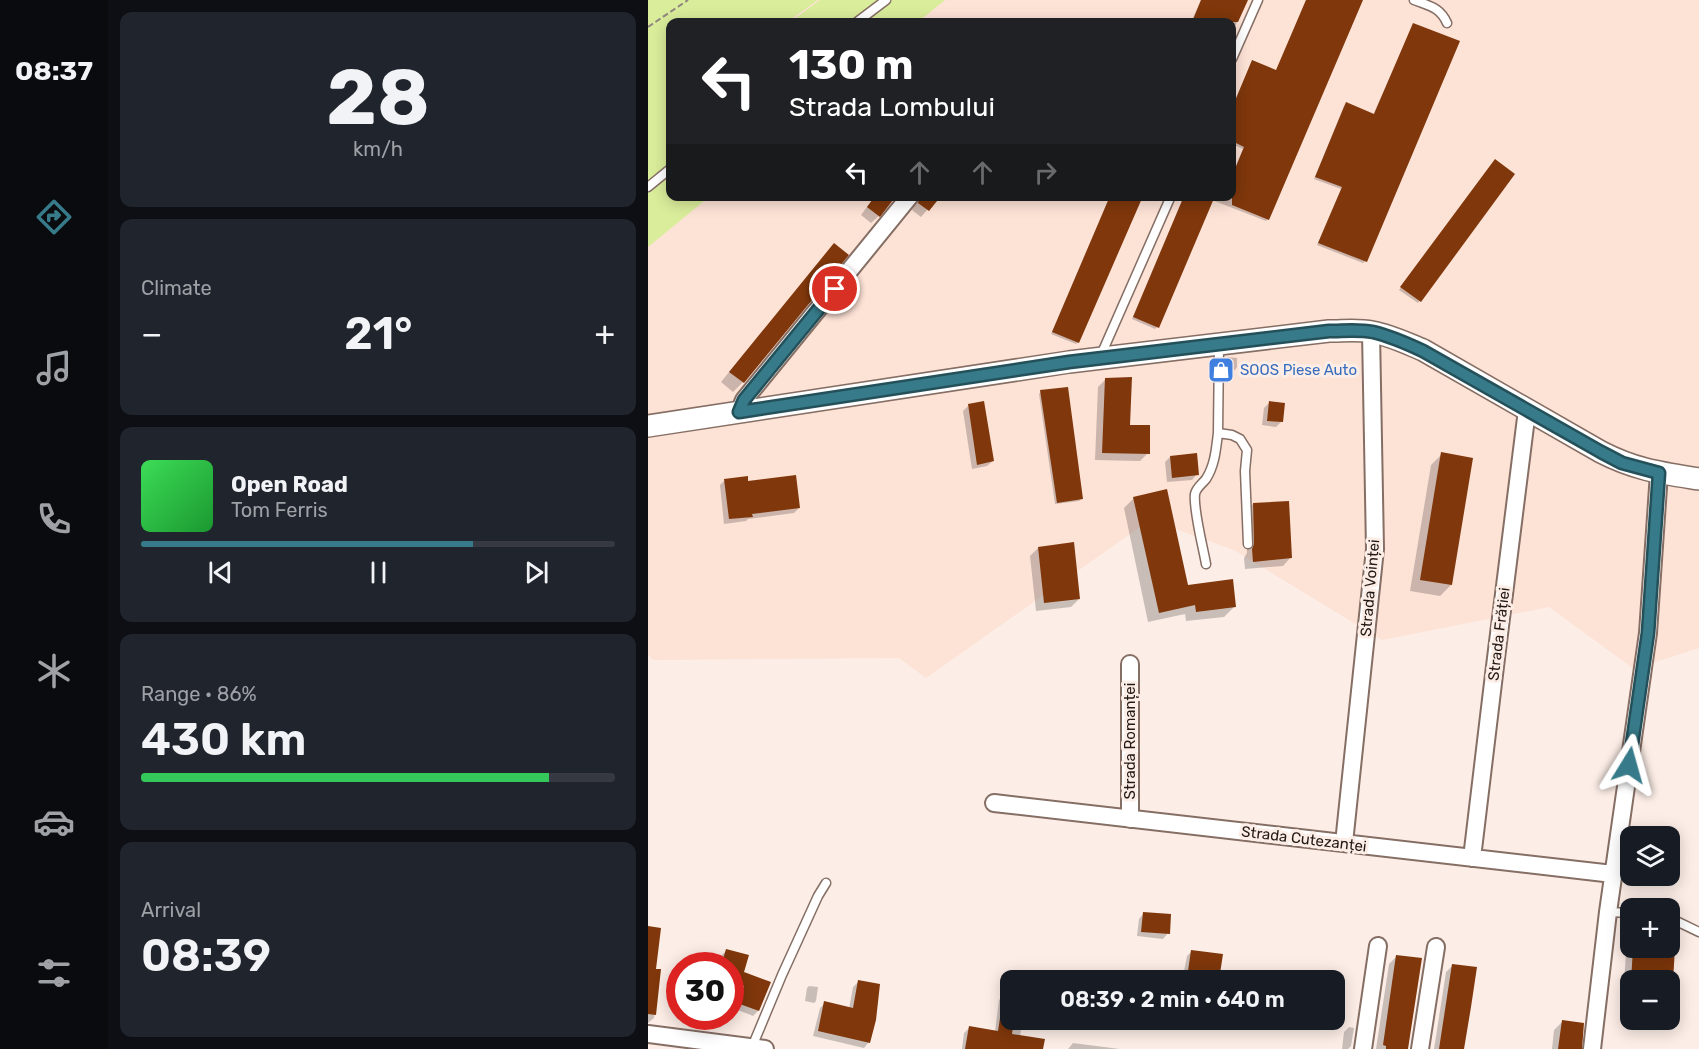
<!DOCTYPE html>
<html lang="en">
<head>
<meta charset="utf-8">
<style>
  :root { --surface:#171b24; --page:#20242c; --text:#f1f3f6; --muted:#9ea1a6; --line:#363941; --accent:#377b8a }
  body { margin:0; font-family:Rubik,sans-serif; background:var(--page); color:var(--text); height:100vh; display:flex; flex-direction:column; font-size:22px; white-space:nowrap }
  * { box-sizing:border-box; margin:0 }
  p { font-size:20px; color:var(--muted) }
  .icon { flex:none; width:33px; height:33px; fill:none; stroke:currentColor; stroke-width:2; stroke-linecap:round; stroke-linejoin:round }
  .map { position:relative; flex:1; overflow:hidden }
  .details { display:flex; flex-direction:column; gap:12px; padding:12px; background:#0d0f14; width:540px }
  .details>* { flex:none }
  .banner { position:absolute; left:18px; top:18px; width:570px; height:183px; border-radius:12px; box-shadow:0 3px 15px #0003; background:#202124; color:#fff; overflow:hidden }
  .fabs { position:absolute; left:972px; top:826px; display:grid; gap:12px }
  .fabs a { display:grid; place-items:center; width:60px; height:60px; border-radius:12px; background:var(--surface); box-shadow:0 3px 15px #0003; font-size:30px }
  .speed { position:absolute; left:18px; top:952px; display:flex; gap:12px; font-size:30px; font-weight:700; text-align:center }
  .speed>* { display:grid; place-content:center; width:78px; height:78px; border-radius:50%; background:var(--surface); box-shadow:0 3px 15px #0003; line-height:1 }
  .speed .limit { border:9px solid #d22; background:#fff; color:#111 }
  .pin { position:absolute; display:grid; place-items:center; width:51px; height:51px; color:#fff; margin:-26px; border:3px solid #fff; border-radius:50%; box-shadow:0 2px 6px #0007 }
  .me { position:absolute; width:66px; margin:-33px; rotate:8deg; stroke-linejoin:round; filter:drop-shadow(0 0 4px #0008) }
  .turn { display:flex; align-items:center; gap:21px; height:126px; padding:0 24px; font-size:27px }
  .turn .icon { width:78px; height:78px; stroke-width:2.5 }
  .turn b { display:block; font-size:42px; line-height:51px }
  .lanes { display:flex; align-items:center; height:57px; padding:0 24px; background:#0003; justify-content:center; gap:30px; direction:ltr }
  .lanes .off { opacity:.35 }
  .big { font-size:45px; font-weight:600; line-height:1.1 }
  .details .tile { flex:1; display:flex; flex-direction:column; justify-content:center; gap:9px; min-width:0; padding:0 21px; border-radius:12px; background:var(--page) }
  .details .dial { align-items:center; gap:0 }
  .dial b { font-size:78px; line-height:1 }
  .song { display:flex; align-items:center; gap:18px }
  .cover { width:72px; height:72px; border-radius:9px; background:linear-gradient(135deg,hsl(130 70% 55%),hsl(130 70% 35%)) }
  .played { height:6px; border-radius:3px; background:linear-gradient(90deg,var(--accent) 70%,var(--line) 70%) }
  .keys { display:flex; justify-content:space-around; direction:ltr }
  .heat { display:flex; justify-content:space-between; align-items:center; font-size:33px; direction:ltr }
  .charge { height:9px; border-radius:4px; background:linear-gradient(90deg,#34c759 86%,var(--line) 0) }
  .trip { position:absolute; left:352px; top:970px; width:345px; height:60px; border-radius:12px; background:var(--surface); box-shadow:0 3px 15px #0003; font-weight:600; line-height:60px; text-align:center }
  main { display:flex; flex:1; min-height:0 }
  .menu { display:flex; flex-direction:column; width:108px; justify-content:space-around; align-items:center; background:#090b0e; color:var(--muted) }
  .menu .icon { width:42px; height:42px }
  .menu .on { color:var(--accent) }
  .menu b { font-size:27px; color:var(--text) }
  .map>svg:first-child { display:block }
</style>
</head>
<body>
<main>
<nav class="menu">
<b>08:37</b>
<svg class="icon on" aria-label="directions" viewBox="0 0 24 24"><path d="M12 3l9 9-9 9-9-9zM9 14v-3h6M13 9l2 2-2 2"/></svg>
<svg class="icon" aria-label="music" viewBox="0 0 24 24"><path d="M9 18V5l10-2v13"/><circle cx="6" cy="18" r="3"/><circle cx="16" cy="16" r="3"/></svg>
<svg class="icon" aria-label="phone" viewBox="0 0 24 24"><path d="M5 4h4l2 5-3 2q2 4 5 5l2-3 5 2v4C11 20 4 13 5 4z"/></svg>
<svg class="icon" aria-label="climate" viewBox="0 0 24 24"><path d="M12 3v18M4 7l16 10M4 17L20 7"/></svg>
<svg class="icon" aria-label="car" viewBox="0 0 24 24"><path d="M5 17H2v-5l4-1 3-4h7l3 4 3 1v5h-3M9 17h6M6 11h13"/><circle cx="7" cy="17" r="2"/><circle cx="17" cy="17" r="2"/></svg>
<svg class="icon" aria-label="filters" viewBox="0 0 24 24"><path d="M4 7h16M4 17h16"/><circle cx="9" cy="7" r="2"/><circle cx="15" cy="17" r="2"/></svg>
</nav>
<section class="details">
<div class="tile dial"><b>28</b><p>km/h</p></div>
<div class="tile"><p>Climate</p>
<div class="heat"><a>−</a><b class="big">21°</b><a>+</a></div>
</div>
<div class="tile">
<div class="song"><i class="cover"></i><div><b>Open Road</b><p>Tom Ferris</p></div></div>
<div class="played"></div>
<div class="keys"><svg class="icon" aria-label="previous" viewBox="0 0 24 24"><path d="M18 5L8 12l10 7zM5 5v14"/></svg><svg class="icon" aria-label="pause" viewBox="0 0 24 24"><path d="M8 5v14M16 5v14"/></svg><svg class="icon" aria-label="next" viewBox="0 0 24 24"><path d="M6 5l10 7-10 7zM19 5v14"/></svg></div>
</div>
<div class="tile"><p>Range · 86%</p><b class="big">430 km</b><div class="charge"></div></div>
<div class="tile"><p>Arrival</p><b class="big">08:39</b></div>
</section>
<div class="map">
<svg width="1051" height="1049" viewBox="0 0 1051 1049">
  <rect width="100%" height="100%" fill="#fcede6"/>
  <!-- built -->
  <path fill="#fde2d6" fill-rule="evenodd" d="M 0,0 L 1051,0 L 1051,648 L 986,669 L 901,607 L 734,640 L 586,550 L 502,520 L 278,678 L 251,658 L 5,660 L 0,655 ZM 22,22 L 584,22 L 584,196 L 22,196 Z"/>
  <!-- green -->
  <path fill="#daed9b" d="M 0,0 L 170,0 L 139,22 L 22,22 L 22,196 L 61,197 L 0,247 Z
    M 172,0 L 297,0 L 270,22 L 142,22 Z"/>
  <!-- shadow -->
  <path fill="#0003" d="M 553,0 L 598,0 L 584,34 L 584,22 L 543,22 Z
    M 658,0 L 705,0 L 620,219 L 618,221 L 564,200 L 509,327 L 507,329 L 484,319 L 536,196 L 584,196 L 584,175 L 595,149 L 584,144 L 584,107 L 604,62 L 628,72 Z
    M 765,25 L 718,261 L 715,263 L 669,245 L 693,189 L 666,179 L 696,106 L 699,104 L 725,115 Z
    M 845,163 L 865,174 L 770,303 L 751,290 Z
    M 227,196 L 231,216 L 223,223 L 213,215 Z
    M 263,196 L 291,196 L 273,217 L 264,210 L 266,205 Z
    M 462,196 L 430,342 L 428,344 L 403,334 Z
    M 199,255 L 95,382 L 85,392 L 73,382 L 115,330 Z
    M 580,357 L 589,358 L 589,367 L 587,370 L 577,369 L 578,360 Z
    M 458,379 L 480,426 L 500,453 L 492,461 L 447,460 L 450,387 Z
    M 393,392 L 433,499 L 431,501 L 407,504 L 391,394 Z
    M 621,403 L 633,422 L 628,427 L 614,425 L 616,408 Z
    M 320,406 L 345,461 L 339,466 L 324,469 L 315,411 Z
    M 794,454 L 803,585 L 792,596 L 762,591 L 783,465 Z
    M 522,457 L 549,474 L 544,480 L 519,482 L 517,462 Z
    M 77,480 L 99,482 L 151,508 L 146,513 L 100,519 L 98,521 L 76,524 L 72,485 Z
    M 486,498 L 539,586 L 587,606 L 576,617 L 538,621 L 537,614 L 500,622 L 476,508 Z
    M 605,504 L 643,557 L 635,566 L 597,569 L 596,558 L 599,553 L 597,513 Z
    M 390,548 L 431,599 L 423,607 L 388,611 L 382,556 Z
    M 496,913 L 520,933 L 515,939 L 489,936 L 491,919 Z
    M 1022,935 L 1027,935 L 1023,989 L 1022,990 L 1022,981 L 982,981 L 982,995 L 975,995 L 979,940 L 982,937 L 982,948 L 1022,948 Z
    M 78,951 L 94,973 L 110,1011 L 105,1016 L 85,1008 L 92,991 L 82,988 L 82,966 L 70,966 L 73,956 Z
    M 544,951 L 570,980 L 568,981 L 541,981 L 542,977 L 535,976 L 539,956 Z
    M 749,956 L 759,1049 L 728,1049 L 741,964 Z
    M 804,966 L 815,1049 L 786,1049 L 798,972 Z
    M 0,970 L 11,971 L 6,1018 L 0,1023 Z
    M 210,982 L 221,1042 L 216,1048 L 165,1036 L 172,1008 L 177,1003 L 201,1009 L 205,987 Z
    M 161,986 L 170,987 L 168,1001 L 166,1003 L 157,1001 L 159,988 Z
    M 356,995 L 363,996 L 363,1020 L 375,1020 L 372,1036 L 394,1049 L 314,1049 L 316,1033 L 321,1028 L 347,1032 L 351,1000 Z
    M 483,1020 L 508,1020 L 503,1025 L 483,1022 Z
    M 914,1022 L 932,1049 L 904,1049 L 906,1030 Z
    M 701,1027 L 706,1028 L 703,1046 L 700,1049 L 694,1049 L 696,1032 Z
    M 425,1043 L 472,1049 L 420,1049 Z"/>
  <!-- building -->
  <path fill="#7f370b" d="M 553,0 L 600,0 L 590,22 L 544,22 Z
    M 658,0 L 715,0 L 621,220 L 584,205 L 584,176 L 596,147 L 584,141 L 584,108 L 604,60 L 628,70 Z
    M 765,23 L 812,41 L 719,262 L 670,243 L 694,187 L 667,177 L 698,102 L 726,114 Z
    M 847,159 L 867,174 L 773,302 L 752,287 Z
    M 227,196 L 248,196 L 232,217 L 219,207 Z
    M 272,196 L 293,196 L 281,211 L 270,203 Z
    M 462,196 L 495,196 L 431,343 L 404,332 Z
    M 536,196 L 567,196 L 511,328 L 485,317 Z
    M 186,243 L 201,255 L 96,383 L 81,372 Z
    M 484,377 L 482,425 L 502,425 L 502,454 L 454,453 L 457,378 Z
    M 420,387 L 435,499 L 409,503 L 392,390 Z
    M 336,401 L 346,461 L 329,465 L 320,404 Z
    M 621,401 L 637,403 L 635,422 L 619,421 Z
    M 793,452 L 825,458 L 804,585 L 772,580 Z
    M 549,453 L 551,475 L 524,478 L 522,456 Z
    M 148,475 L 152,508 L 104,514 L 105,517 L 81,519 L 76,479 L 100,476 L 100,481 Z
    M 519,489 L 540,585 L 585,579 L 588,607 L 548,612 L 547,605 L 511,613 L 485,497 Z
    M 641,501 L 644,558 L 605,562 L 604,549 L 606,544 L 605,503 Z
    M 426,542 L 432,599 L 396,603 L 390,547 Z
    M 495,912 L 523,914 L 522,934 L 493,932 Z
    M 0,926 L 13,928 L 8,969 L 13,969 L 8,1015 L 0,1014 Z
    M 985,948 L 1027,948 L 1025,981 L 983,981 Z
    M 78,949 L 101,955 L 96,972 L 123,982 L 111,1011 L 89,1003 L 96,986 L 82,982 L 82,966 L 73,966 Z
    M 543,950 L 575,954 L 571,980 L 546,977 L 546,972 L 540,971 Z
    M 748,955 L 774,958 L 760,1049 L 738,1049 L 738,1046 L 735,1045 Z
    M 804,964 L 829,967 L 823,1007 L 816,1049 L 791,1049 Z
    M 210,980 L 232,984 L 228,1020 L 222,1043 L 170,1031 L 176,1001 L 205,1008 Z
    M 356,992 L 363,992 L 363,1020 L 366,1020 L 364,1034 L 397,1039 L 395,1049 L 317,1049 L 321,1026 L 350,1031 Z
    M 914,1020 L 936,1023 L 934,1049 L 910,1049 Z"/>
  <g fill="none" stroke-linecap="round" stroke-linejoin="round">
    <!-- service casing -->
    <g stroke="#856e64" stroke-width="11">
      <path id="service" d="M 766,0 C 781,6 792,7 799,23
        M 209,22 L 238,0
        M 584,59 L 610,0
        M 0,187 L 22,169
        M 571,345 L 570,433 L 584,435 L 592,439 L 599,450 L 597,471 L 600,544
        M 453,355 L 523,196
        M 558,564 C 555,547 545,509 547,494 C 548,488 554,484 558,479 C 567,465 568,449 570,433
        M 960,912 L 982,913
        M 1022,918 L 1051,932
        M 104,1047 L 134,975 L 170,896 L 178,883"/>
    </g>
    <!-- minor casing -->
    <g stroke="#856e64" stroke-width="20">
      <path id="minor" d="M 91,412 L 96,400 L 262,196
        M 482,664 L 482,819
        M 346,803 L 965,874
        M 696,843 L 727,549 L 723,332
        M 824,858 L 848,658 L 879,410
        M 0,1034 L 117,1049
        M 715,1049 L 730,946
        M 772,1049 L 788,947
        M 944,1049 L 960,912 L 1000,633 L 1011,473"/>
    </g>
    <!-- tertiary casing -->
    <g stroke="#856e64" stroke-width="24">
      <path id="tertiary" d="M 0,426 L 421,362 L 681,331 C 695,331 710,329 724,332 C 742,335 758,343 775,350 L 953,452 C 988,470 1013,473 1051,479"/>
    </g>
    <!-- path -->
    <path stroke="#928680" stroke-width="2" stroke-dasharray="6 3" stroke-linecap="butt" d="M 0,27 L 40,0"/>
    <!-- service -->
    <use href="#service" stroke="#fff" stroke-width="8"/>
    <!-- minor -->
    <use href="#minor" stroke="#fff" stroke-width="16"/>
    <!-- tertiary -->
    <use href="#tertiary" stroke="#fff" stroke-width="21"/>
  </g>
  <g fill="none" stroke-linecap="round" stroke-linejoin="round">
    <!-- route casing -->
    <g stroke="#24505a" stroke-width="15">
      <path id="route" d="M 187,289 L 96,400 L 91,412 L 421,362 L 681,331 C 695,331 710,329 725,332 C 742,336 758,343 775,351 L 953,452 L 974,463 L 1011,473 L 1000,633 L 981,765"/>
    </g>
    <!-- route -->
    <use href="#route" stroke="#377b8a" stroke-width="10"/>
  </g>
  <!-- icons -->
  <defs>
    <g id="shop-square" transform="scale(1.35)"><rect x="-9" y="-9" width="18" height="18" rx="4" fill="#3f7fe0" stroke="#fcede6"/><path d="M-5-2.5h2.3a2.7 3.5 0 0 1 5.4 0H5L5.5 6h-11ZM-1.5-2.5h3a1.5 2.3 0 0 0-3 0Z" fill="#fff"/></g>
  </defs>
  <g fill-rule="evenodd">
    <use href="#shop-square" x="573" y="370"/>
  </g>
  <g text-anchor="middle" stroke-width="6" stroke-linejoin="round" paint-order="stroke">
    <!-- shop labels -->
    <g font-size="15" fill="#366cbe" stroke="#fcede6" text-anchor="start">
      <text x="592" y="375">SOOS Piese Auto</text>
    </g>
    <!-- street labels -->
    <g font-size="15" fill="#221915" stroke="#fcede6">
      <text transform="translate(722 588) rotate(-85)" y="5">Strada Voinței</text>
      <text transform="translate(851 634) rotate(-83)" y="5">Strada Frăției</text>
      <text transform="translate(482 741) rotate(-90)" y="5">Strada Romanței</text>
      <text transform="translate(656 839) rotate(7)" y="5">Strada Cutezanței</text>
    </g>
  </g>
</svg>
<div class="fabs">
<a><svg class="icon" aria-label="layers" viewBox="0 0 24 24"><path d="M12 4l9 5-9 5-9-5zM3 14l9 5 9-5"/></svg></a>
<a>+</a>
<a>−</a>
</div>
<div class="speed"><div class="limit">30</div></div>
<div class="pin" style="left:187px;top:289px;background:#d93025"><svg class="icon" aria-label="arrive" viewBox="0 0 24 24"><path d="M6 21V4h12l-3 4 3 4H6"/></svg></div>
<svg class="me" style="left:981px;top:765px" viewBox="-20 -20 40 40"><path d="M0-17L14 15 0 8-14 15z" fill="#377b8a" stroke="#fff" stroke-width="4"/></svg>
<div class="trip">08:39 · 2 min · 640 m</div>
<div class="banner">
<div class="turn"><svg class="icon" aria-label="left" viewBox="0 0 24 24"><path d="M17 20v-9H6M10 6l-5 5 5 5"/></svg><div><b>130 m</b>Strada Lombului</div></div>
<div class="lanes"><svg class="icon" aria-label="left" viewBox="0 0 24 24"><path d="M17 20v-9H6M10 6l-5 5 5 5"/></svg><svg class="icon off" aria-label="ahead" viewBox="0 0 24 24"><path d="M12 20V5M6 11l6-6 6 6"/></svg><svg class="icon off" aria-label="ahead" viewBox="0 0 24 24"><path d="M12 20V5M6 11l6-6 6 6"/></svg><svg class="icon off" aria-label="right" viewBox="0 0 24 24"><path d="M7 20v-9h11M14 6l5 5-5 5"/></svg></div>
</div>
</div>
</main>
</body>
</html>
